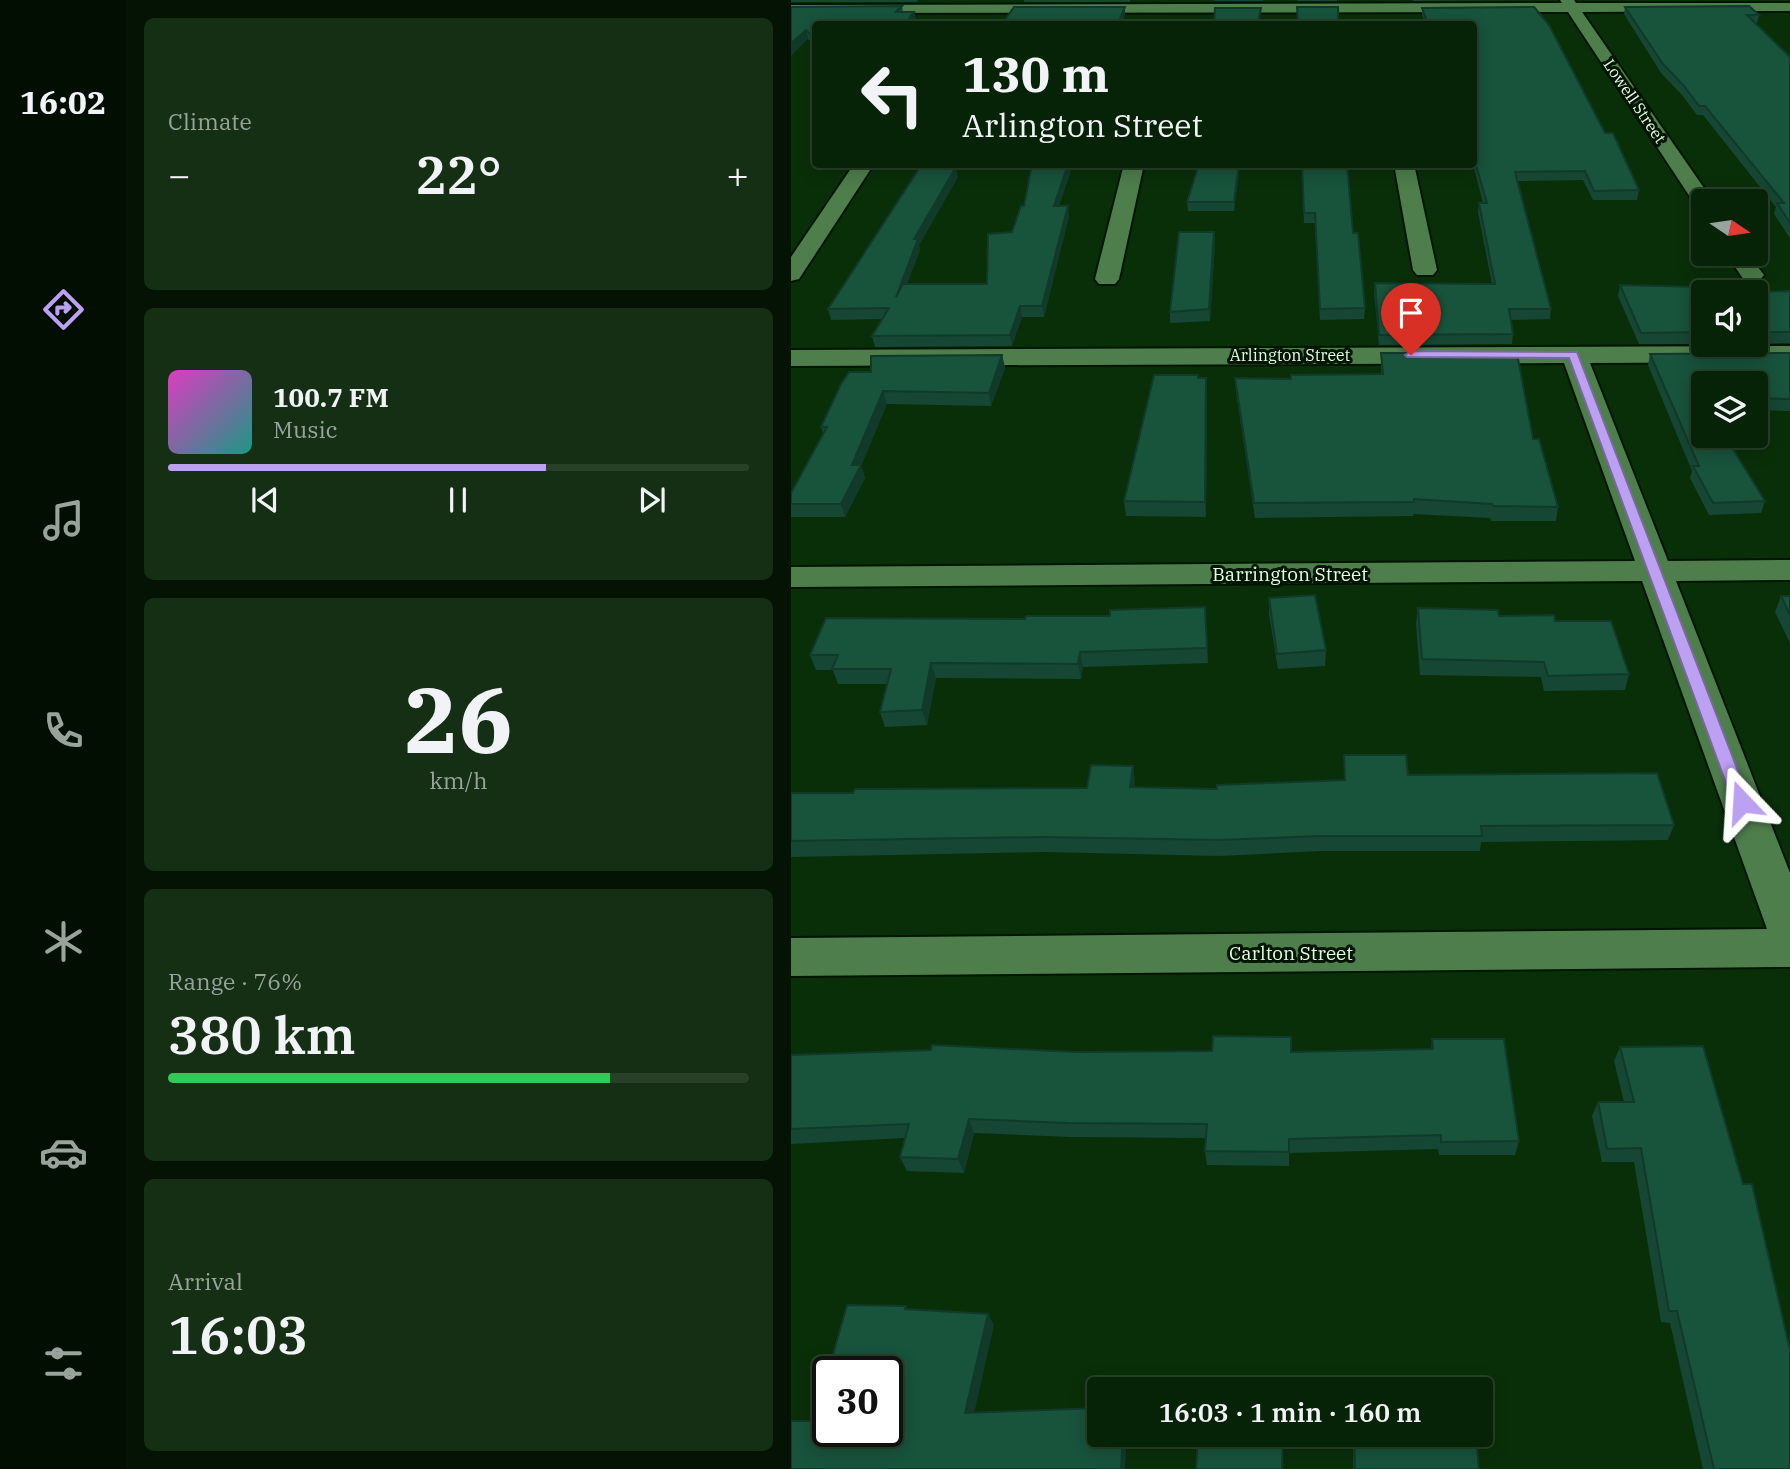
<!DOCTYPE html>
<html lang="en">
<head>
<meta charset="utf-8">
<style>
  :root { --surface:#072307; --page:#152f15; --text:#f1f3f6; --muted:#98a49b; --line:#284028; --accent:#bca0f2 }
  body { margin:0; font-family:"IBM Plex Serif",serif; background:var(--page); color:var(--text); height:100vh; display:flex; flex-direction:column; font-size:26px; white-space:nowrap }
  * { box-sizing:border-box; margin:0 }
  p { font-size:23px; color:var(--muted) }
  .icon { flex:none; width:38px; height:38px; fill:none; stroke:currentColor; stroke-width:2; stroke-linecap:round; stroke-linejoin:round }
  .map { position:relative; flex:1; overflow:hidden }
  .side { display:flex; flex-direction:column; gap:18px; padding:18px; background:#041304; width:665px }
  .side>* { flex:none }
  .hud { position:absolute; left:21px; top:21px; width:665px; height:147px; border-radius:7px; box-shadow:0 4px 18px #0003,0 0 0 2px var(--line); background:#072307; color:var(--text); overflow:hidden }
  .needle { width:46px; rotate:103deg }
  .buttons { position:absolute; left:900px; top:189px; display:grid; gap:14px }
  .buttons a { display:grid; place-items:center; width:77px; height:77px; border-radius:7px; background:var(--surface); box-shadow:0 4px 18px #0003,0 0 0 2px var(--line); font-size:35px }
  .speed { position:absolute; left:21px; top:1356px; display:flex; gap:14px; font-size:35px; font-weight:700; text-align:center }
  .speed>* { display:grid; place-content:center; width:91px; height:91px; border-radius:50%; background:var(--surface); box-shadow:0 4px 18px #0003,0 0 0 2px var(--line); line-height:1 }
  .speed .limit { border:4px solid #111; border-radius:10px; background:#fff; color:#111 }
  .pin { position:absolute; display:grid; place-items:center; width:60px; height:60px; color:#fff; margin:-72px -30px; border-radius:50% 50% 50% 0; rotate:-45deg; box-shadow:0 0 7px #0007 }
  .pin .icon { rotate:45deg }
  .me { position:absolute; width:77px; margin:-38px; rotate:340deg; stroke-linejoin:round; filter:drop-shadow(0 0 5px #0008) }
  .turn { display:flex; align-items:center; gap:24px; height:147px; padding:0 35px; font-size:32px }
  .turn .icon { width:91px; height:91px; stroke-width:2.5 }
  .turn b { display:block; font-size:49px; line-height:60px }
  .big { font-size:52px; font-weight:600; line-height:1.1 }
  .side .widget { flex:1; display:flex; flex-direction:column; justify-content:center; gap:10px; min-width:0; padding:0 24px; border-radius:10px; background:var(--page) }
  .side .dial { align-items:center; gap:0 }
  .dial b { font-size:91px; line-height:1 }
  .song { display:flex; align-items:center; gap:21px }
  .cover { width:84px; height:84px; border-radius:10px; background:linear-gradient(135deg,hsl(310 70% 55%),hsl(170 70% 35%)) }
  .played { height:7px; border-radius:4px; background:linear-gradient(90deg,var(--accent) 65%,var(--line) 65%) }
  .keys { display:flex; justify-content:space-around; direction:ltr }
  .heat { display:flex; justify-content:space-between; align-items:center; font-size:38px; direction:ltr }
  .charge { height:10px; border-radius:5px; background:linear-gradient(90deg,#34c759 76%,var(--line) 0) }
  .trip { position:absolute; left:296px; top:1377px; width:406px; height:70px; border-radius:7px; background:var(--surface); box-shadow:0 4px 18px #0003,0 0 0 2px var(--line); font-weight:600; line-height:70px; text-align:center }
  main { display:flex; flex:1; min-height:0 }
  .tabs { display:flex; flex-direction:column; width:126px; justify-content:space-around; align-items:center; background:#030e03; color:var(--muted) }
  .tabs .icon { width:49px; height:49px }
  .tabs .selected { color:var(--accent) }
  .tabs b { font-size:32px; color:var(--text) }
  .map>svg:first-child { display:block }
</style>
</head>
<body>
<main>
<nav class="tabs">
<b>16:02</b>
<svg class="icon selected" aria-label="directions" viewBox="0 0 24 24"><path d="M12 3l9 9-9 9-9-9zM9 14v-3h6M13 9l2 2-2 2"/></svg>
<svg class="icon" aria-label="music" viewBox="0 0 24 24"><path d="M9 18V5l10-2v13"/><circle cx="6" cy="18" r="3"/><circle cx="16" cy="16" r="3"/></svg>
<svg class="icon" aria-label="phone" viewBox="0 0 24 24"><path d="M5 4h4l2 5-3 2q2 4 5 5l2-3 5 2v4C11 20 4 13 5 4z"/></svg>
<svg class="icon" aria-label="climate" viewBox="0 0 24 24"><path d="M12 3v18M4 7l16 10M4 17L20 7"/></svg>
<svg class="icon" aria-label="car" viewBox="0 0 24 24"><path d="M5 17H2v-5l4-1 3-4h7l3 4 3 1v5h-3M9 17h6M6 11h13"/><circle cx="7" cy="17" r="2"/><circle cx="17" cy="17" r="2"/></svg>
<svg class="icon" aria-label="filters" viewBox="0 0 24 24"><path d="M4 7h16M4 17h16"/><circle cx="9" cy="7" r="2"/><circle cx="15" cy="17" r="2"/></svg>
</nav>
<section class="side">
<div class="widget"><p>Climate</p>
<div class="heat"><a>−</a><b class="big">22°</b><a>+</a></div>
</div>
<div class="widget">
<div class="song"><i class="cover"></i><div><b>100.7 FM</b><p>Music</p></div></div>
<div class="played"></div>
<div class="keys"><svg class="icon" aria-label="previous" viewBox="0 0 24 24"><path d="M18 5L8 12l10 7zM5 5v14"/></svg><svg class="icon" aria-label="pause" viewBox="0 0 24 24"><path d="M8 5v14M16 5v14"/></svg><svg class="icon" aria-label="next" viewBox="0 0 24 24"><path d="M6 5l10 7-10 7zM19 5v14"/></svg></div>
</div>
<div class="widget dial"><b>26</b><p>km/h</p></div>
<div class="widget"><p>Range · 76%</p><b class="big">380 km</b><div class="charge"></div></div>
<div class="widget"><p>Arrival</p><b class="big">16:03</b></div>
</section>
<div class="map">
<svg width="999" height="1469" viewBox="0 0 999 1469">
  <rect width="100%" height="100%" fill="#092f09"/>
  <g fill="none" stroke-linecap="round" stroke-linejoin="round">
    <!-- minor casing -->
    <g stroke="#001500" stroke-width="4">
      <path id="minor" d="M 769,0 L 783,0 L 785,3 L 999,3 L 999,11 L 791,12 L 922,201 L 912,201 L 912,208 L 905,206 L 777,12 L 0,13 L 0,5 L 771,3 Z
        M 63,164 L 83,164 L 8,279 L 0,281 L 0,257 Z
        M 333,164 L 353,164 L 328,279 L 324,284 L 308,284 L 304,279 Z
        M 603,164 L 623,164 L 646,270 L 642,275 L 626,275 L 622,270 Z
        M 935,254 L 957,254 L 973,275 L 969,280 L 953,280 Z
        M 999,346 L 999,362 L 799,363 L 877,561 L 999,560 L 999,580 L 885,581 L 999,873 L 999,967 L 0,976 L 0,938 L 976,929 L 851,581 L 0,587 L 0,567 L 844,561 L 773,363 L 0,366 L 0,350 Z"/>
    </g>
    <!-- minor -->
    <use href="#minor" fill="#4d7e4b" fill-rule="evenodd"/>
  </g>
  <!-- wall -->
  <path fill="#154734" d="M 0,0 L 127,0 L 125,2 L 0,2 Z
    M 233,0 L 339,0 L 339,2 L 233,2 Z
    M 424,0 L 472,0 L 472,1 L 424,1 Z
    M 506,0 L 546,0 L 546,1 L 506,1 Z
    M 622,0 L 734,0 L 622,1 Z
    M 111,6 L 112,12 L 123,12 L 125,21 L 122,24 L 24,24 L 24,46 L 17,39 L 0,7 Z
    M 743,7 L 758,25 L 814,133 L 822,133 L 848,190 L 846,200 L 802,200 L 792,180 L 727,181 L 760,309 L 759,319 L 720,320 L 722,334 L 721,344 L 588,345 L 583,293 L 584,283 L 701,284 L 687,212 L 688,203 L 692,203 L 682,164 L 682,24 L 634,24 L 631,15 L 631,8 Z
    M 834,7 L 968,15 L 966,23 L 965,23 L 999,57 L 999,238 L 983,214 L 985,207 L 912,115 L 906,115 L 891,95 L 870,73 L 833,14 Z
    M 241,164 L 282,164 L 268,206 L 278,216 L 253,317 L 231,317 L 221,346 L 84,347 L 81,336 L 91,319 L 40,320 L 37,309 L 167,177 L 128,245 L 129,250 L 116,284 L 196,284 L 233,206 Z
    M 449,164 L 443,211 L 397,211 L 396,202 Z
    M 511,164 L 562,233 L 574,308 L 573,319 L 529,320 L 524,223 L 513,223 Z
    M 423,232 L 424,242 L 419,321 L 379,323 L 379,312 Z
    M 829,285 L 956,292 L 999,291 L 999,343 L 964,344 L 964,292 L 912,292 L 912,344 L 848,344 L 827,296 Z
    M 590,353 L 742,439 L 767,507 L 765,521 L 700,521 L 699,518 L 622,514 L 622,516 L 464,518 L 445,392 L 444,378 L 500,379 L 590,374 Z
    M 999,353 L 999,411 L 964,410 L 964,383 L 912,383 L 912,436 L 974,501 L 970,513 L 918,515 L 899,478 L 901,471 L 857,365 L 859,354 Z
    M 211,355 L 214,368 L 200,406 L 96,404 L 70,466 L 74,478 L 54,517 L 0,517 L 0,493 L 32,434 L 30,427 L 80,372 Z
    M 408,378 L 415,378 L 416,392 L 415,517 L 335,516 L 333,501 Z
    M 990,596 L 999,596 L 999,643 L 984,612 Z
    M 478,598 L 535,650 L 534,666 L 487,669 L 478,614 Z
    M 414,607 L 417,663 L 292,667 L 290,679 L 145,678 L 136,725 L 94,727 L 89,712 L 96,684 L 47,684 L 42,670 L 25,670 L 19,655 L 234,619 L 319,616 Z
    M 627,608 L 764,621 L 838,674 L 834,690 L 753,691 L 750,677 L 629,675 L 625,624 Z
    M 553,755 L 617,775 L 883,825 L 877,840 L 690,842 L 689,851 L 529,851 L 429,856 L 254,852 L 0,857 L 0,793 L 62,793 L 296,788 L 344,782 L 343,787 L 426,789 L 553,780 Z
    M 641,1039 L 728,1141 L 724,1155 L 648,1155 L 647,1149 L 498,1153 L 498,1166 L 416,1165 L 414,1151 L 415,1138 L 279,1137 L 183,1133 L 173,1173 L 116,1171 L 109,1157 L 114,1138 L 0,1144 L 0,1055 L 285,1052 L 500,1052 L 640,1049 Z
    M 829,1047 L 999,1469 L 912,1469 L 879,1323 L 870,1322 L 843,1162 L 811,1162 L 801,1116 L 807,1102 L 833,1102 L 823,1061 Z
    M 562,1435 L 685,1435 L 688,1469 L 562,1469 Z"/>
  <!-- shaded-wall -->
  <path fill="#113a2a" d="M 334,7 L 334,15 L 331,24 L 327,24 Z
    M 123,12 L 125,21 L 122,24 L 114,24 Z
    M 15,30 L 17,39 L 0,56 L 0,43 Z
    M 277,164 L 282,164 L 264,216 L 263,206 Z
    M 448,164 L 449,164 L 443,211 L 443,202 Z
    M 165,167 L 167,177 L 128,245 L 129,250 L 107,308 L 105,297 L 123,239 Z
    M 277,206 L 278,216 L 253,317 L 251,306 Z
    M 423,232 L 424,242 L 419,321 L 418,309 Z
    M 229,306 L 231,317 L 221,346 L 219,335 Z
    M 211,355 L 214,368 L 200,406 L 198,393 Z
    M 415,378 L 416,392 L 415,517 L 414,502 Z
    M 92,391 L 96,404 L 70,466 L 74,478 L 54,517 L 50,504 L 61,465 Z
    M 289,652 L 292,667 L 290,679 L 287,664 Z
    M 140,663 L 145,678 L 136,725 L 131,710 Z
    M 342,766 L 344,782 L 341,803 L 339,787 Z
    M 178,1119 L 183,1133 L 173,1173 L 167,1159 Z
    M 197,1314 L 203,1325 L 181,1423 L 174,1413 Z
    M 332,1435 L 336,1435 L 334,1469 L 330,1469 Z"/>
  <!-- building -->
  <path fill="#18533c" stroke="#113a2a" stroke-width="2" d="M 111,6 L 105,12 L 123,12 L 114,24 L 24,24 L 24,39 L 15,30 L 0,43 L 0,7 Z
    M 958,6 L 968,15 L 956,15 L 999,57 L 999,223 L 986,203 L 993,203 L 914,106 L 908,106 L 893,86 L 872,64 L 834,7 Z
    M 223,7 L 334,7 L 327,24 L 211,24 Z
    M 506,7 L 547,7 L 547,24 L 507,24 Z
    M 743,7 L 758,25 L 814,133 L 822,133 L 848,190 L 803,191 L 794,171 L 724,172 L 760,309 L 718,309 L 722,334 L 588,335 L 584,283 L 704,284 L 688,203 L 696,203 L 682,155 L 682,24 L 637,24 L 631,8 Z
    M 424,8 L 470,8 L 467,24 L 423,24 Z
    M 131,164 L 161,164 L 165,167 L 123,239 L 127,239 L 105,297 L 112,284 L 196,284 L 197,234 L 221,232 L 230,206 L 233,206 L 241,164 L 277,164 L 263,206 L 277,206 L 251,306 L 229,306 L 219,335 L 81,336 L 98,308 L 37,309 Z
    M 408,164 L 448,164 L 443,202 L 396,202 Z
    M 511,164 L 556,164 L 562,233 L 567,233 L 574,308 L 529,309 L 524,213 L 513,213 Z
    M 388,232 L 423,232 L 418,309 L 379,312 Z
    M 829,285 L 953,288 L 956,292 L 999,291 L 999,332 L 964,332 L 964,292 L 912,292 L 912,332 L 850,333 Z
    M 590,353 L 726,353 L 742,439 L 748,439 L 767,507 L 702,506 L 701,504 L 623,499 L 623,502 L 463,503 L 444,378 L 500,379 L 500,375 L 592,374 Z
    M 999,353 L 999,399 L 964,398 L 964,383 L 912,383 L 912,436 L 934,436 L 974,501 L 922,503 L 902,466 L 908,466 L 859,354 Z
    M 211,355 L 198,393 L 92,391 L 61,465 L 70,465 L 50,504 L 0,504 L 0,493 L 36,427 L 30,427 L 50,384 L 58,372 L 80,372 L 80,356 Z
    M 363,375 L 407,375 L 407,378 L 415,378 L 414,502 L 333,501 Z
    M 524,595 L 535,650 L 486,654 L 478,598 Z
    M 990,596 L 999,596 L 999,615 Z
    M 414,607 L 416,648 L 289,652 L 287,664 L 140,663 L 131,710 L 89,712 L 100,669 L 41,669 L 47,655 L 19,655 L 35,618 L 234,619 L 235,616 L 319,616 L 319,610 Z
    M 627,608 L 707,610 L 708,616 L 763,615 L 764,621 L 820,621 L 838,674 L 757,676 L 753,662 L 631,659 Z
    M 553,755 L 615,755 L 617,775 L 866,773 L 883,825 L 690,826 L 691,836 L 529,836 L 428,840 L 250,837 L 0,841 L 0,793 L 62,793 L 64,789 L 296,788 L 300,765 L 342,766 L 339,787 L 426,789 L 426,785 L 554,780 Z
    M 422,1036 L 500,1037 L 500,1052 L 642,1049 L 641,1039 L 713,1039 L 728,1141 L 650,1142 L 650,1135 L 498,1139 L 498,1152 L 414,1151 L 416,1124 L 276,1123 L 178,1119 L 167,1159 L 109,1157 L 118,1124 L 0,1129 L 0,1055 L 140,1050 L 141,1045 L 285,1052 L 421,1051 Z
    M 912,1046 L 952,1184 L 961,1184 L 999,1350 L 999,1469 L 923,1469 L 886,1311 L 878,1311 L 850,1148 L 816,1149 L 807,1102 L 843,1102 L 829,1047 Z
    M 56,1305 L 115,1306 L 114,1309 L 197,1314 L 174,1413 L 308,1408 L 308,1435 L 332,1435 L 330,1469 L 0,1469 L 0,1421 L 24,1421 L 37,1373 L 37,1432 L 96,1432 L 96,1372 L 37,1372 Z
    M 562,1379 L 680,1380 L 681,1390 L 562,1390 Z
    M 407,1435 L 492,1435 L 491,1469 L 405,1469 Z
    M 563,1435 L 685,1435 L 688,1469 L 564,1469 Z"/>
  <!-- route -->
  <path fill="#bca0f2" stroke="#7a689d" stroke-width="2" d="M 620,351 L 786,352 L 959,802 L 957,806 L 951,808 L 942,802 L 778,358 L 616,357 L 614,355 Z"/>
  <g text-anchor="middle" stroke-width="6" stroke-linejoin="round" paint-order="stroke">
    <!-- far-street labels -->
    <g font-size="16" fill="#e2fde0" stroke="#021402">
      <text transform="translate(844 101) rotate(56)" y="6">Lowell Street</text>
      <text x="499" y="361">Arlington Street</text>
    </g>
    <!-- street labels -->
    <g font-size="19" fill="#e2fde0" stroke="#021402">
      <text x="499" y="581">Barrington Street</text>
      <text x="500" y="960">Carlton Street</text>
    </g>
  </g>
</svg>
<div class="buttons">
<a><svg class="needle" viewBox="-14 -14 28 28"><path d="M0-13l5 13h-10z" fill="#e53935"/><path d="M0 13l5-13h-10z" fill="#98a49b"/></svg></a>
<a><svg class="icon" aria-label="sound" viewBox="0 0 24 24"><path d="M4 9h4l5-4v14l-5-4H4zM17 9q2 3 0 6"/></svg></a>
<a><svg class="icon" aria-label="layers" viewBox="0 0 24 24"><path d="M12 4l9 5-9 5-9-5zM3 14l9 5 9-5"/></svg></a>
</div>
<div class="speed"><div class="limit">30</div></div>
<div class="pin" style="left:620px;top:355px;background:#d93025"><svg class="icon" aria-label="arrive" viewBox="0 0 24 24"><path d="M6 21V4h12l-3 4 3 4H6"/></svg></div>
<svg class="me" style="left:951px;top:802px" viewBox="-20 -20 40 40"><path d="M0-17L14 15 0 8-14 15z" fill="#bca0f2" stroke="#fff" stroke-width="4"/></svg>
<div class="trip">16:03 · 1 min · 160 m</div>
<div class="hud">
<div class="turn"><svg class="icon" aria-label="left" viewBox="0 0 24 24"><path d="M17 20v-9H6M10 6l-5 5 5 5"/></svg><div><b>130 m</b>Arlington Street</div></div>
</div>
</div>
</main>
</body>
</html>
